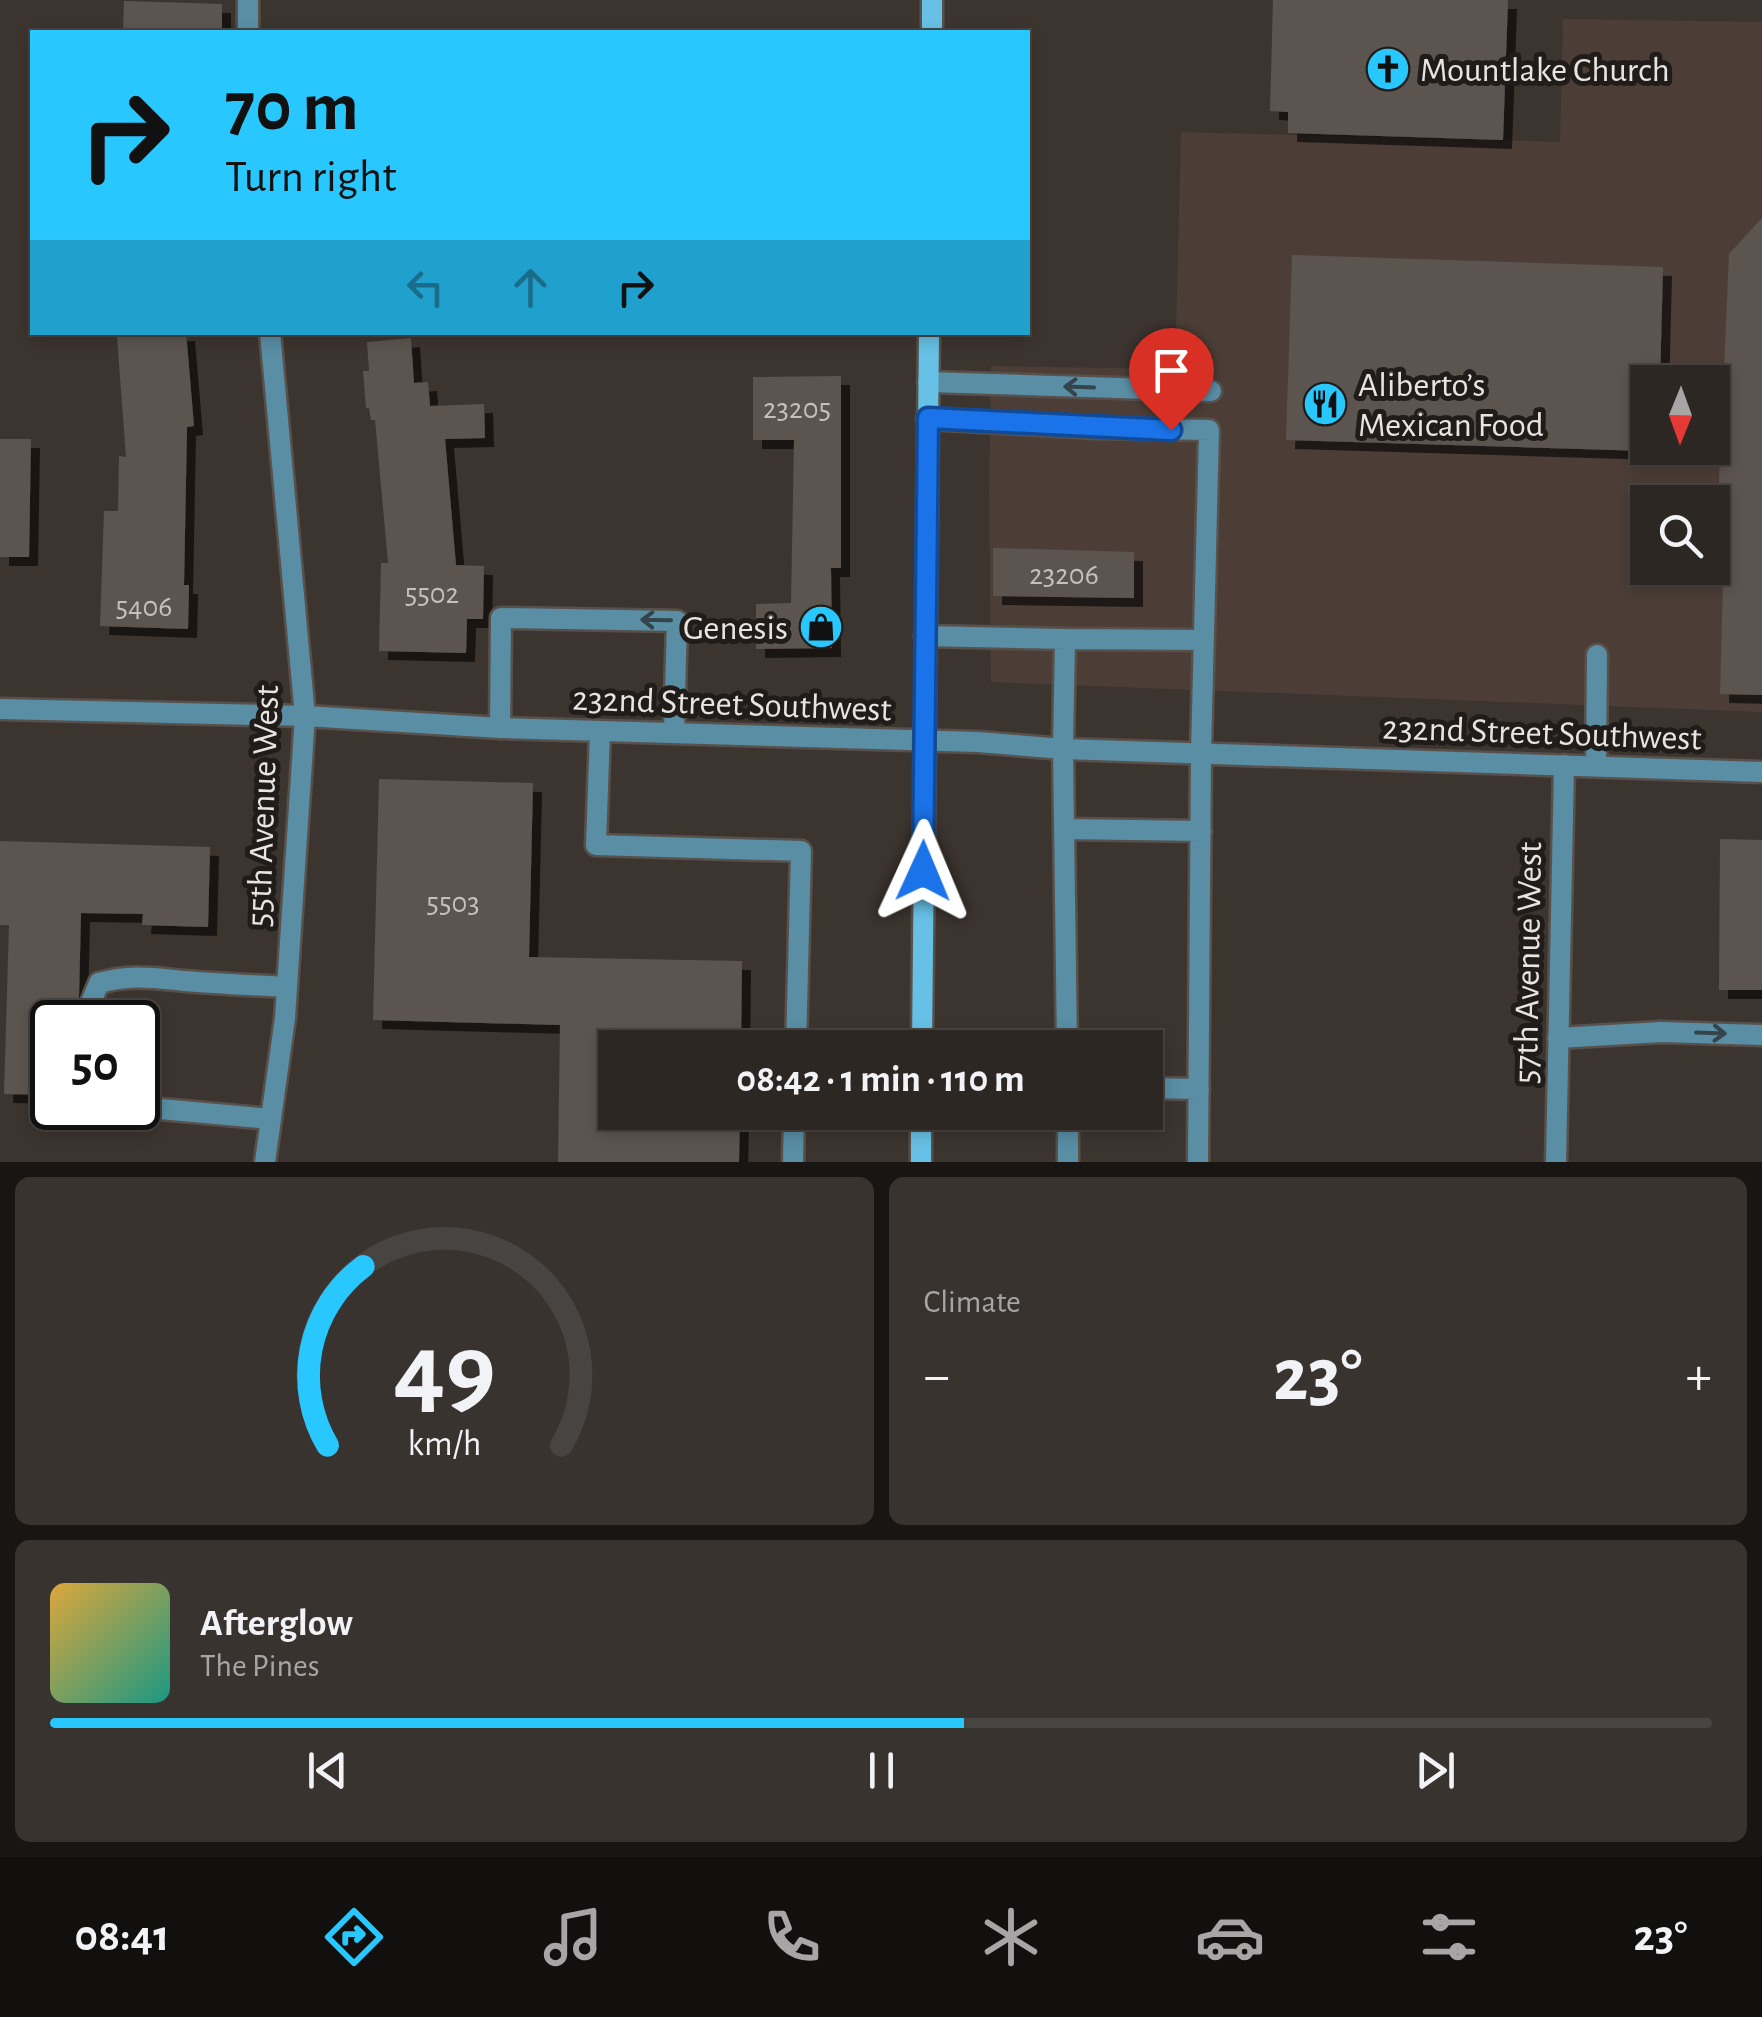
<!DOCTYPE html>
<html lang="en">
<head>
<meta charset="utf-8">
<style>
  :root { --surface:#2d2723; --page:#393330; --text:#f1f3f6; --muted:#a7a5a6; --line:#484441; --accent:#28c8ff }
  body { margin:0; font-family:"Alegreya Sans",sans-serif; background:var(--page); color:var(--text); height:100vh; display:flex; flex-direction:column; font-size:38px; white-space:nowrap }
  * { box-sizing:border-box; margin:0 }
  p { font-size:32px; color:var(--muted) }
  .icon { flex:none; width:55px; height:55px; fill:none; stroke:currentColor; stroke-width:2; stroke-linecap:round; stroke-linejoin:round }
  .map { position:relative; height:1162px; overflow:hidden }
  .drawer { display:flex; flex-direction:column; gap:15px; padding:15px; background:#191513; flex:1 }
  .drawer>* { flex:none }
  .banner { position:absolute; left:30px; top:30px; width:1000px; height:305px; border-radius:0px; box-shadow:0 5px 15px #0003,0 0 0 2px var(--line); background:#28c8ff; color:#111; overflow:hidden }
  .needle { width:65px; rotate:181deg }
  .tools { position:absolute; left:1630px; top:365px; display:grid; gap:20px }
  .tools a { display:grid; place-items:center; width:100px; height:100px; border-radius:0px; background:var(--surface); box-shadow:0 5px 15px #0003,0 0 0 2px var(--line); font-size:50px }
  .speed { position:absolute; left:30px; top:1000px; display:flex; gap:20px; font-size:50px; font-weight:700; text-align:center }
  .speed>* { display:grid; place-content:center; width:130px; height:130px; border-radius:50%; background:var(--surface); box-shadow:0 5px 15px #0003,0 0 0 2px var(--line); line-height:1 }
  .speed .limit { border:5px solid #111; border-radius:15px; background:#fff; color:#111 }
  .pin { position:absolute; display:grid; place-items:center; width:85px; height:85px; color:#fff; margin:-102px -42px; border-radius:50% 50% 50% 0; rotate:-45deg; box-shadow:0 0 10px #0007 }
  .pin .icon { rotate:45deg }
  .me { position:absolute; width:110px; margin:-55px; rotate:1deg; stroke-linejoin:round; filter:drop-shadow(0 0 8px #0008) }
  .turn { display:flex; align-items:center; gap:35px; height:210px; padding:0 30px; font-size:45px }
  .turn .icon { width:130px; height:130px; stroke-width:2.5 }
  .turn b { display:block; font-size:70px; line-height:85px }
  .lanes { display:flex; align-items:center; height:95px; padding:0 30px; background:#0003; justify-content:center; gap:50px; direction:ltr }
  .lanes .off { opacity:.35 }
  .big { font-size:75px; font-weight:700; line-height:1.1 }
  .drawer .tile { flex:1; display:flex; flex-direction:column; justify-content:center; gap:15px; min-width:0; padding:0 35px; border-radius:15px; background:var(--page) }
  .drawer .dial { align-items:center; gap:0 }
  .dial svg { height:260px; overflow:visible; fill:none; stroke:var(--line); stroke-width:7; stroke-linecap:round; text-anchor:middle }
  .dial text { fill:var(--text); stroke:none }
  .song { display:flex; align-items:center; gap:30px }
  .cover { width:120px; height:120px; border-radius:15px; background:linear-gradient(135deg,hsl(40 70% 55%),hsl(170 70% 35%)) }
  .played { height:10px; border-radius:5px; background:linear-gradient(90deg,var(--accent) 55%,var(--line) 55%) }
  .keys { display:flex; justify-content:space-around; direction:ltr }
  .heat { display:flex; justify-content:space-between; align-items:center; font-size:55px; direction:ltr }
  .drawer .tiles { flex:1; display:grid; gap:15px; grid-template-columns:1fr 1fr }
  .tile:last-child { grid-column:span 2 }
  .trip { position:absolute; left:598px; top:1030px; width:565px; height:100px; border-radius:0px; background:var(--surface); box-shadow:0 5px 15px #0003,0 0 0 2px var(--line); font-weight:700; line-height:100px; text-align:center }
  .tabs { display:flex; height:160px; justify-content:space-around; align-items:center; background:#12100e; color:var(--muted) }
  .tabs .icon { width:70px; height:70px }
  .tabs .on { color:var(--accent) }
  .tabs b { font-size:45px; color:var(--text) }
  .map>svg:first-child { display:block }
</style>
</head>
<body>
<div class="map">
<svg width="1762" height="1162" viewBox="0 0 1762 1162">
  <defs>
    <filter id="shadow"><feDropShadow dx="9" dy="9" stdDeviation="0" flood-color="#0009"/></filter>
  </defs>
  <rect width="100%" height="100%" fill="#3c342f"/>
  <!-- built -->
  <path fill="#4c3e36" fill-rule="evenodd" d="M 1563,19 L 1762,22 L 1762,712 L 991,682 L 989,491 L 991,366 L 1175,369 L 1181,132 L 1560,142 ZM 1648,382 L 1712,382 L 1712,448 L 1648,448 ZM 1648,502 L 1712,502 L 1712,568 L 1648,568 Z"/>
  <!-- building -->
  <path fill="#5c544f" filter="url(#shadow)" d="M 1273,0 L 1508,0 L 1503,140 L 1288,133 L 1288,112 L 1270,111 Z
    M 124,1 L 222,4 L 222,32 L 123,32 Z
    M 1762,218 L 1762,695 L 1720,694 L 1725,504 L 1718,504 L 1729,254 Z
    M 1292,255 L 1663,267 L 1660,382 L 1648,382 L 1648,451 L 1286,440 Z
    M 186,332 L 194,426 L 187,427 L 184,585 L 189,585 L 188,629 L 100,626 L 104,511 L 118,511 L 119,456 L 126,457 L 117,337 Z
    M 411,338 L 414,383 L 428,382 L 430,406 L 484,404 L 485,438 L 445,439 L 456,565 L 484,566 L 483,619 L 467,619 L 466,653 L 379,651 L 381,563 L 388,563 L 375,420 L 371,420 L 369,408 L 366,408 L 363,371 L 369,371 L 367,342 Z
    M 841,376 L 841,568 L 831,568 L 832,648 L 756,649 L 756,604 L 791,603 L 794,440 L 753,440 L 753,377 Z
    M 0,439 L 31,439 L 29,557 L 0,557 Z
    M 993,548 L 1134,552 L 1134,598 L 993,596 Z
    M 379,779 L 533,783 L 529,957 L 742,961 L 741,1048 L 615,1048 L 615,1112 L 740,1112 L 739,1162 L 558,1162 L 560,1025 L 373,1020 Z
    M 1720,839 L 1762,840 L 1762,990 L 1719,990 Z
    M 0,841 L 210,847 L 208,927 L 142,925 L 143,914 L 81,913 L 79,996 L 74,1022 L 52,1022 L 52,1095 L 4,1094 L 9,925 L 0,925 Z"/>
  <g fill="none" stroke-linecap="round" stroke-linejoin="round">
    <!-- service casing -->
    <g stroke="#58504b" stroke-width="25">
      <path id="service" d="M 928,382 L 1211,391
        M 927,419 L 1095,428 L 1209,430 L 1201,753 L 1198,1162
        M 925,636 L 1065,639
        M 500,728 L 501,618 L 677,621 L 674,732
        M 600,731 L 596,845 L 801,851 L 796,1048
        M 1596,766 L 1597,655
        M 1065,829 L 1201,831
        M 88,1022 L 89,1007 L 99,983 C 131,974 153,978 185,981 C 219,984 253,985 287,987
        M 1558,1038 L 1661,1032 L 1762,1035
        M 1067,1048 L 1063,749 L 1065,639 L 1204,640
        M 1145,1088 L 1199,1089
        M 138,1107 L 271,1119
        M 1068,1112 L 1068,1162
        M 793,1162 L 794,1112"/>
    </g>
    <!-- minor casing -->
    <g stroke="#58504b" stroke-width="25">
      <path id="minor" d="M 248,0 L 248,32
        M 265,1162 L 285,1018 L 305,716 L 270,332
        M 1556,1162 L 1564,765"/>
    </g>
    <!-- tertiary casing -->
    <g stroke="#58504b" stroke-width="25">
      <path id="tertiary" d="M 0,709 L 305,716 L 500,728 L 978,742 L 1063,749 L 1762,772"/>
    </g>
    <!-- secondary casing -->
    <g stroke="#58504b" stroke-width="25">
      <path id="secondary" d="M 932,32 L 932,0
        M 922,1048 L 929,332
        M 921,1162 L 921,1112"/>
    </g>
    <!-- service -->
    <use href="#service" stroke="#598ea5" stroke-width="20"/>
    <!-- minor -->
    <use href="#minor" stroke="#598ea5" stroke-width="20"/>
    <!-- tertiary -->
    <use href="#tertiary" stroke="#598ea5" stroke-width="20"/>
    <!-- secondary -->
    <use href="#secondary" stroke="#67c0e5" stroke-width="20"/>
  </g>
  <!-- one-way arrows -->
  <defs><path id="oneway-shaft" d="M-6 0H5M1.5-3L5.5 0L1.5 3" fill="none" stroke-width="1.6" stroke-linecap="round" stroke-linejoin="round" transform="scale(2.5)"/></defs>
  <g stroke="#34444b">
    <use href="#oneway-shaft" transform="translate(1079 387) rotate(-178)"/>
    <use href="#oneway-shaft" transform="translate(656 620) rotate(-179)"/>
    <use href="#oneway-shaft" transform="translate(1711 1033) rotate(2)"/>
  </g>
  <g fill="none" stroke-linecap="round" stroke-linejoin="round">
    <!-- route casing -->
    <g stroke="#114b97" stroke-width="25">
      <path id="route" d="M 923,871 L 928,418 L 1171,430"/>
    </g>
    <!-- route -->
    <use href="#route" stroke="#1a73e8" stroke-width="18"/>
  </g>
  <!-- icons -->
  <defs>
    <g id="church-disc" transform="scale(2.25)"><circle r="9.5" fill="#28c8ff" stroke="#201c1a"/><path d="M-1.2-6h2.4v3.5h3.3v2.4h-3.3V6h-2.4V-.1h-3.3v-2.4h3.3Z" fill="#111"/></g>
    <g id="restaurant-disc" transform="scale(2.25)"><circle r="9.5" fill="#28c8ff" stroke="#201c1a"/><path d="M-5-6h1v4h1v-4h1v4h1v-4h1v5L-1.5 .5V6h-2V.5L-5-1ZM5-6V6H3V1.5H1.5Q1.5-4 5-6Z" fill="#111"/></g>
    <g id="shop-disc" transform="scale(2.25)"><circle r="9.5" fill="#28c8ff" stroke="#201c1a"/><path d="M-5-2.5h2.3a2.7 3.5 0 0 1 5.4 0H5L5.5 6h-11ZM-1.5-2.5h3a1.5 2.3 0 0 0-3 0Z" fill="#111"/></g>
  </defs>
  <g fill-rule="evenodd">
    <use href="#church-disc" x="1388" y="69"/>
    <use href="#restaurant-disc" x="1325" y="404"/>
    <use href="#shop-disc" x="821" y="627"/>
  </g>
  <g text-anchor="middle" stroke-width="10" stroke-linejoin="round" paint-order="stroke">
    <!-- number labels -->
    <g font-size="30" fill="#c6c0bc">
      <text x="797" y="418">23205</text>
      <text x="1064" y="584">23206</text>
      <text x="432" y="603">5502</text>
      <text x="144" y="616">5406</text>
      <text x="453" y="912">5503</text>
    </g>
    <!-- poi labels -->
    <g font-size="35" fill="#e9e4e1" stroke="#201c1a" text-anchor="start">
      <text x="1420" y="81">Mountlake Church</text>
      <text x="1358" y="396">Aliberto’s<tspan x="1358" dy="40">Mexican Food</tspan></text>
      <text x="788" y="639" text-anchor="end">Genesis</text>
    </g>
    <!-- street labels -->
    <g font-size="35" fill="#e9e4e1" stroke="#201c1a">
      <text transform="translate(732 703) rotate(2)" y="12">232nd Street Southwest</text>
      <text transform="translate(1542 732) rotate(2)" y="12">232nd Street Southwest</text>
      <text transform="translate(262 806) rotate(-88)" y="12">55th Avenue West</text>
      <text transform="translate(1527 963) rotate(-89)" y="12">57th Avenue West</text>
    </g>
  </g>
</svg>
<div class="tools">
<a><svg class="needle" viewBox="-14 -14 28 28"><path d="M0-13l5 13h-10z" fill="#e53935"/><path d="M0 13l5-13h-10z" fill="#a7a5a6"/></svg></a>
<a><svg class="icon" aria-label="search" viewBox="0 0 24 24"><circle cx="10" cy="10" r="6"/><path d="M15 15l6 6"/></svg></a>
</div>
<div class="speed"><div class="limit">50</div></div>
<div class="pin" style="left:1171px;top:430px;background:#d93025"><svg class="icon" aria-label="arrive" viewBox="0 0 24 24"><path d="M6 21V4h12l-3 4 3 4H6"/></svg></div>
<svg class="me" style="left:923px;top:871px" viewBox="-20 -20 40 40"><path d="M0-17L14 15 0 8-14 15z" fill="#1a73e8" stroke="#fff" stroke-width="4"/></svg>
<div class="trip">08:42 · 1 min · 110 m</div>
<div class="banner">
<div class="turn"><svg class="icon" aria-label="right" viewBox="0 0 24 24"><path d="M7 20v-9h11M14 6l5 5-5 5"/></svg><div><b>70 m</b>Turn right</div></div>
<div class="lanes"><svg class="icon off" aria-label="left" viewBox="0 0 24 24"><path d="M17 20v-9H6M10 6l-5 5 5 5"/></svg><svg class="icon off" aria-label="ahead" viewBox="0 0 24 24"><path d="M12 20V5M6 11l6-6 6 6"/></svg><svg class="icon" aria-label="right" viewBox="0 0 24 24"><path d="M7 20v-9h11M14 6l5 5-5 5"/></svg></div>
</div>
</div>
<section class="drawer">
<div class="tiles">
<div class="tile dial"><svg viewBox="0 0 100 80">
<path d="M14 69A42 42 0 1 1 86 69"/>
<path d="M14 69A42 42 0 0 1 25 14" stroke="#28c8ff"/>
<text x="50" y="56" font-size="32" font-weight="700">49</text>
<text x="50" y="72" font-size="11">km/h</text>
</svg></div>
<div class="tile"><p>Climate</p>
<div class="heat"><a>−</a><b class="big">23°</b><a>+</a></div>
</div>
<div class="tile">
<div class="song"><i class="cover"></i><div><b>Afterglow</b><p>The Pines</p></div></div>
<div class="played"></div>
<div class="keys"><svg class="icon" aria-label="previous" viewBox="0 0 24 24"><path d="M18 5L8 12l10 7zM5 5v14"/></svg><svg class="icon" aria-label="pause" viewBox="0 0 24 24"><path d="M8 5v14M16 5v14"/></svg><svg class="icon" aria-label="next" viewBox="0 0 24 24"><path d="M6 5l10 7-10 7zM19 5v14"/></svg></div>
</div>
</div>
</section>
<nav class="tabs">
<b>08:41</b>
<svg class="icon on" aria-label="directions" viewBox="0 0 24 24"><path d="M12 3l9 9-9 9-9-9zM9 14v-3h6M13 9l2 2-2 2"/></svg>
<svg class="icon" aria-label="music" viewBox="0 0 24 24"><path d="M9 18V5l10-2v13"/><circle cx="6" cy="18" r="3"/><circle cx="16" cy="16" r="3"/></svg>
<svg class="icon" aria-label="phone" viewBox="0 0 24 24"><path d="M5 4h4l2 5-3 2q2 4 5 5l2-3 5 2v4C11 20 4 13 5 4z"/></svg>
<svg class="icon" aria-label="climate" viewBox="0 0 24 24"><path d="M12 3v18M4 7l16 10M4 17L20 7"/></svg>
<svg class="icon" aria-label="car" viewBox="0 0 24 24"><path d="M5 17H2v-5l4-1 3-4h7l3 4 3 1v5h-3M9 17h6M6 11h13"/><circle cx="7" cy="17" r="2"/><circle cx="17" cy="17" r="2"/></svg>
<svg class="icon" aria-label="filters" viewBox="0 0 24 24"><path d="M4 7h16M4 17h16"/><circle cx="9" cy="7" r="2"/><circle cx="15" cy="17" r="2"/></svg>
<b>23°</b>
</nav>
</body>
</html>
